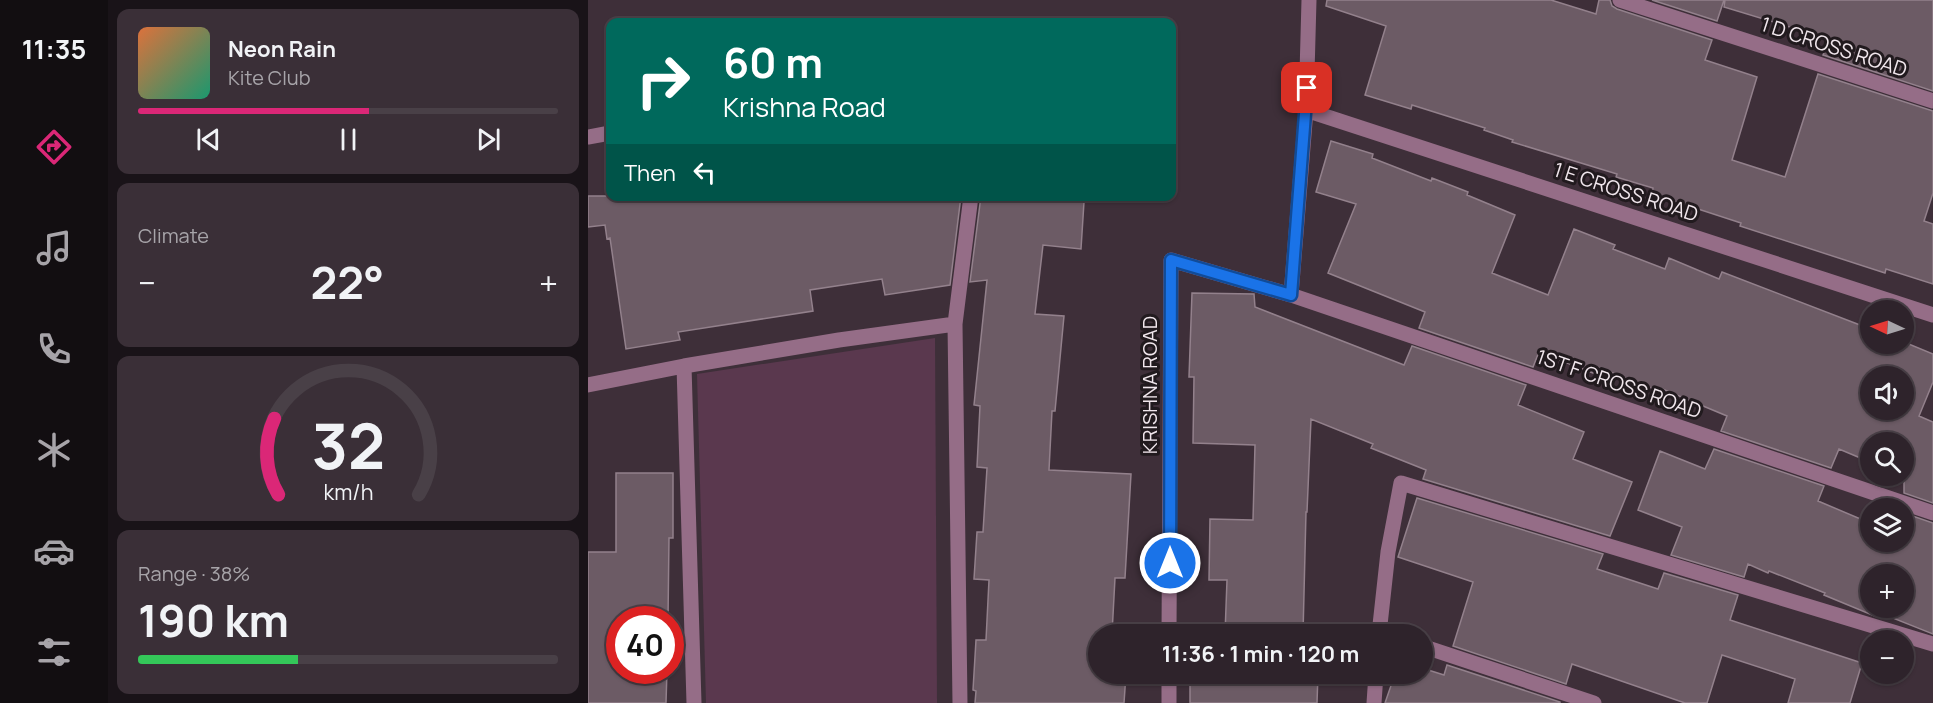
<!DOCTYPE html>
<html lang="en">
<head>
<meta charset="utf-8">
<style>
  :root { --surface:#2e232b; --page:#3a2f37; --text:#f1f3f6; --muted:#a7a4a9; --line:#494047; --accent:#db2777 }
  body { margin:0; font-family:Manrope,sans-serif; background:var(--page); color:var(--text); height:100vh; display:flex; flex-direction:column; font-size:22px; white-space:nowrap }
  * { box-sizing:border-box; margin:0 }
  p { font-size:20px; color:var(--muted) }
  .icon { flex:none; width:33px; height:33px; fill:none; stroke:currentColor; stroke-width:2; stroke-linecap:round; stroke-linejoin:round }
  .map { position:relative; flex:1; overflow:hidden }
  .side { display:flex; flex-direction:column; gap:9px; padding:9px; background:#191318; width:480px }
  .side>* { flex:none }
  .top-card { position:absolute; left:18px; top:18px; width:570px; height:183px; border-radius:12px; box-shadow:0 2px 4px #0004,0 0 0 2px var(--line); background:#00695c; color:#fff; overflow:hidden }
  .needle { width:39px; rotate:274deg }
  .fabs { position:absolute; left:1272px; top:300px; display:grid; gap:12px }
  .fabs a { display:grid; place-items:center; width:54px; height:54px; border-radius:50%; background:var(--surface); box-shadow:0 2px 4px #0004,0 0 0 2px var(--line); font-size:30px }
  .speed { position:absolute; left:18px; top:606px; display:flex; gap:12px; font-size:30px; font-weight:700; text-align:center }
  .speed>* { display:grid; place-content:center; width:78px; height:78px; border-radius:50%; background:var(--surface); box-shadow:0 2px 4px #0004,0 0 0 2px var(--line); line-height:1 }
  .speed .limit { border:9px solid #d22; background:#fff; color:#111 }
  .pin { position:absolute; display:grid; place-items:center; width:51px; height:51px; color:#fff; margin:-26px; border-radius:12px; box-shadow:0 3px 9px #0006 }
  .me { position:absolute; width:66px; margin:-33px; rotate:0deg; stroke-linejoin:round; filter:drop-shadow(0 0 4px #0008) }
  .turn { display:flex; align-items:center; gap:21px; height:126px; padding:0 18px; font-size:27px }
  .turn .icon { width:78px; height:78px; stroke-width:2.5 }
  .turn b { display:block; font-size:42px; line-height:51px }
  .then { display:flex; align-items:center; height:57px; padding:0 18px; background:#0003; gap:12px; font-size:22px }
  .big { font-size:45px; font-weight:700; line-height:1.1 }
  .side .card { flex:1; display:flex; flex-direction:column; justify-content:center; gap:9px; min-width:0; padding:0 21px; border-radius:12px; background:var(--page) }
  .side .dial { align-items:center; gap:0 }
  .dial svg { height:156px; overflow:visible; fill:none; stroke:var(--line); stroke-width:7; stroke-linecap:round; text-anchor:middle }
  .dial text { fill:var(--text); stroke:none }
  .song { display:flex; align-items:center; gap:18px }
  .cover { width:72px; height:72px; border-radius:9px; background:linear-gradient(135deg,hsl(20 70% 55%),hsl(160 70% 35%)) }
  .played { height:6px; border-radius:3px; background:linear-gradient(90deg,var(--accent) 55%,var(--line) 55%) }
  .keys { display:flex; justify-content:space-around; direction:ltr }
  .heat { display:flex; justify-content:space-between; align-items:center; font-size:33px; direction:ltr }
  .charge { height:9px; border-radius:4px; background:linear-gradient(90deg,#34c759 38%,var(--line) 0) }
  .trip { position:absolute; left:500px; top:624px; width:345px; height:60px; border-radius:30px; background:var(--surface); box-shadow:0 2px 4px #0004,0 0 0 2px var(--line); font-weight:700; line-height:60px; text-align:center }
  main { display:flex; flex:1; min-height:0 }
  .tabs { display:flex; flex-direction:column; width:108px; justify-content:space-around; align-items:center; background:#120e11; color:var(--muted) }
  .tabs .icon { width:42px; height:42px }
  .tabs .selected { color:var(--accent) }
  .tabs b { font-size:27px; color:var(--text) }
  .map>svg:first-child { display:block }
</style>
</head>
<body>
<main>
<nav class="tabs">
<b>11:35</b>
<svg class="icon selected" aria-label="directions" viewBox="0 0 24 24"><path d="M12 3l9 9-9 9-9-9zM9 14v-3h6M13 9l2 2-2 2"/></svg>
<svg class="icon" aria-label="music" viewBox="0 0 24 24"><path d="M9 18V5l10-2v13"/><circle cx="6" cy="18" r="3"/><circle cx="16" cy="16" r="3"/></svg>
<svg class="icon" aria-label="phone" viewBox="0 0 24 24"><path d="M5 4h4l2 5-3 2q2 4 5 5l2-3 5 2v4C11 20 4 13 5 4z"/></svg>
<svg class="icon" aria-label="climate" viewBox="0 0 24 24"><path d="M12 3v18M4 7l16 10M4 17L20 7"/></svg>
<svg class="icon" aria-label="car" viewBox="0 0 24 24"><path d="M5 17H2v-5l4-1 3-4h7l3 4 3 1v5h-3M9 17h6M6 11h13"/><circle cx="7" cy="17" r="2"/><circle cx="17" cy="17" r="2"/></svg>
<svg class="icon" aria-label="filters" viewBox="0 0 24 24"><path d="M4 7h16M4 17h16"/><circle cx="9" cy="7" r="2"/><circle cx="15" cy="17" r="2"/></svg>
</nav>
<section class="side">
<div class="card">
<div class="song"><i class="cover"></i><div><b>Neon Rain</b><p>Kite Club</p></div></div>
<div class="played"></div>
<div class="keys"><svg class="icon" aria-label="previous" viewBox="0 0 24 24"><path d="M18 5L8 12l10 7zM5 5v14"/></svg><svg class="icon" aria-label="pause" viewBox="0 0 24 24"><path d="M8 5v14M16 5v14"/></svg><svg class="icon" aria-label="next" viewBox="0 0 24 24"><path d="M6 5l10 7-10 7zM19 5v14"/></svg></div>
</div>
<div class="card"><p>Climate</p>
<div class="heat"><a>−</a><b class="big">22°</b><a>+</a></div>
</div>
<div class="card dial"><svg viewBox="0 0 100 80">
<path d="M14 69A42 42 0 1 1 86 69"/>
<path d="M14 69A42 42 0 0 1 12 30" stroke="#db2777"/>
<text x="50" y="56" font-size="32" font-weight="700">32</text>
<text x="50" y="72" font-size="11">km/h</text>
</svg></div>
<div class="card"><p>Range · 38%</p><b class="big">190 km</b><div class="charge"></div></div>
</section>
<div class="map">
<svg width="1345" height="703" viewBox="0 0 1345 703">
  <rect width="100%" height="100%" fill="#3e2f39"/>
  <!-- green -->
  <path fill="#5a384e" d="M 347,338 L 349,703 L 118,703 L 109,374 Z"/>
  <!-- building -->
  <path fill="#6c5b65" stroke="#93818c" stroke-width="1.5" fill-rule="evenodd" d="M 739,0 L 963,0 L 1008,14 L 1011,0 L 1022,0 L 1024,6 L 1029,9 L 1124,40 L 1117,60 L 1169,77 L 1144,160 L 1197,177 L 1230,74 L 1345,111 L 1345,193 L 1336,221 L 1345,224 L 1345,284 L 1298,269 L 1297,273 L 1152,226 L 1153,223 L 1064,194 L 1065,188 L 1028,177 L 1029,174 L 924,142 L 925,140 L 896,130 L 897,128 L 824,105 L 823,109 L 777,95 L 798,26 L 738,6 Z
    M 1064,0 L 1136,0 L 1129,21 Z
    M 1137,0 L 1345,0 L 1345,91 L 1235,55 L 1241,39 L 1136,7 Z
    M 743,141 L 785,154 L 784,158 L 843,181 L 844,178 L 880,192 L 879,195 L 927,215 L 904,273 L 960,295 L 986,229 L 1027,245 L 1025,249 L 1077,269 L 1081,258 L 1131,279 L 1134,272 L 1272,325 L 1282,329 L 1282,344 L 1316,342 L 1345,354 L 1345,382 L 1331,416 L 1345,422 L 1345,503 L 1316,493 L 1316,442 L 1282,442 L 1282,462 L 1251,449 L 1243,468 L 1133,431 L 1139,416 L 1072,388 L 1071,391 L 1012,368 L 1010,375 L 951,352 L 945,367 L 831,328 L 837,312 L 740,273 L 768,204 L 728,192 ZM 1282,376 L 1316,376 L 1316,410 L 1282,410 Z
    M 0,196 L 373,196 L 362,285 L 297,295 L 294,279 L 222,290 L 225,311 L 90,332 L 92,340 L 38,349 L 22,238 L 19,239 L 17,225 L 0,227 Z
    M 393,196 L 426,196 L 496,202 L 493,249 L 455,245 L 447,314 L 476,316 L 467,411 L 464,411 L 461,470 L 543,474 L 537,578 L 527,578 L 524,634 L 510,634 L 510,674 L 538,674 L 536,703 L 387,703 L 388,691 L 385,690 L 388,640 L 398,640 L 401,580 L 386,579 L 389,532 L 395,532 L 399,468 L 389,467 L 392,406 L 386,405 L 399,280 L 382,282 Z
    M 604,293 L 666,294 L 667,307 L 816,365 L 824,346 L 938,385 L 930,405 L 996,432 L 985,459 L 1044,482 L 1022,536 L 835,479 L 838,470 L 783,448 L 785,444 L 723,419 L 719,512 L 718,512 L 715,634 L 637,634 L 639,580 L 621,580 L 622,519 L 665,520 L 667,445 L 605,443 L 606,377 L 601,377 Z
    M 1126,449 L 1236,486 L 1230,501 L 1282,523 L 1282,542 L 1316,542 L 1316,513 L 1345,523 L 1345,634 L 1290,612 L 1289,617 L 1236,595 L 1237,593 L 1181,571 L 1180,573 L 1160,564 L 1156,577 L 1083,555 L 1094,527 L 1050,510 L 1072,451 L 1117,469 ZM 1282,574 L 1316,574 L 1316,608 L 1282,608 Z
    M 28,473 L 85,473 L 85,538 L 81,538 L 80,620 L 32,620 L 32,670 L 79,670 L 78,703 L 0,703 L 0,552 L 28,552 Z
    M 829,498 L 1015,554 L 1009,569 L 1070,589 L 1076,573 L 1150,595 L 1142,620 L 1274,663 L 1262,703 L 1200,703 L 1207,679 L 1134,655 L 1119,703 L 1097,703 L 984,664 L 978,684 L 865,646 L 885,582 L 810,557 Z
    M 859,665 L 972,702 L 972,703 L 797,703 L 807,674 L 834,674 L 834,668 L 856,675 Z
    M 602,674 L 730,674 L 729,703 L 602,703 Z"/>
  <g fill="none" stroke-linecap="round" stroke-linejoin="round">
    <!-- minor -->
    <path stroke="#956d87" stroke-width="15" d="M 1032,0 L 1345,101
      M 718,110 L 1345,315
      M 0,137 L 22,133
      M 703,295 L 718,110 L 721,0
      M 96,366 L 106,703
      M 0,385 L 96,366 L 251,340 L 367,324
      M 581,634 L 583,260 L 703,295 L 1345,513
      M 791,634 L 800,552 L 813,483 L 1345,644
      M 834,646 L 1006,703
      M 372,703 L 367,324 L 383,196
      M 581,703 L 581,674
      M 786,703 L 788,674"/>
  </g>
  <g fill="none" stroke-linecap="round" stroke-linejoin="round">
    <!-- route casing -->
    <g stroke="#114b97" stroke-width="15">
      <path id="route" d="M 582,563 L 583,260 L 703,295 L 719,88"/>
    </g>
    <!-- route -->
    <use href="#route" stroke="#1a73e8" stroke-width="10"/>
  </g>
  <g text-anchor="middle" stroke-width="6" stroke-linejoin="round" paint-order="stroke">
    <!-- street labels -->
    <g font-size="20" fill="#f0e6ec" stroke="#211a1e">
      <text transform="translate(1246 47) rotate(18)" y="7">1 D CROSS ROAD</text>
      <text transform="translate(1038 192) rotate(18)" y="7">1 E CROSS ROAD</text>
      <text transform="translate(1031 384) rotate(19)" y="7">1ST F CROSS ROAD</text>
      <text transform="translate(562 385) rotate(-90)" y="7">KRISHNA ROAD</text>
    </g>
  </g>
</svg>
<div class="fabs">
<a><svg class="needle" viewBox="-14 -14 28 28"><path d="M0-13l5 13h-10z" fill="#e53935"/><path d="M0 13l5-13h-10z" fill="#a7a4a9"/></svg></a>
<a><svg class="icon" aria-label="sound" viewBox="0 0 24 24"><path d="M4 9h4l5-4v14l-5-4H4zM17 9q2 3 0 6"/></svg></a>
<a><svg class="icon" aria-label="search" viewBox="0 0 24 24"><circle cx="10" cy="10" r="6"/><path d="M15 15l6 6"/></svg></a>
<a><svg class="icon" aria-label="layers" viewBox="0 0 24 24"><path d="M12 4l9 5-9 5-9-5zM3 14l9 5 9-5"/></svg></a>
<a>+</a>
<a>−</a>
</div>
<div class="speed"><div class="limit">40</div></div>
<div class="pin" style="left:719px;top:88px;background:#d93025"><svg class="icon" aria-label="arrive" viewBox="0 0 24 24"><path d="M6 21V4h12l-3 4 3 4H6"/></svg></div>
<svg class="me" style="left:582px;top:563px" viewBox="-20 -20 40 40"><circle r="17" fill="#1a73e8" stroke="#fff" stroke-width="3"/><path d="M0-11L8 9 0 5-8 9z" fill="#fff"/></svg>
<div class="trip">11:36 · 1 min · 120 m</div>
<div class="top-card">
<div class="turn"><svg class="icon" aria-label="right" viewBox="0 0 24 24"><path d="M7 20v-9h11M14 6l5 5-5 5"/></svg><div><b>60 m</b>Krishna Road</div></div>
<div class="then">Then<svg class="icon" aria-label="left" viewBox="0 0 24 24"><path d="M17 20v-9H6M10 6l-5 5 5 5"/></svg></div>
</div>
</div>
</main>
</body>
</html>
